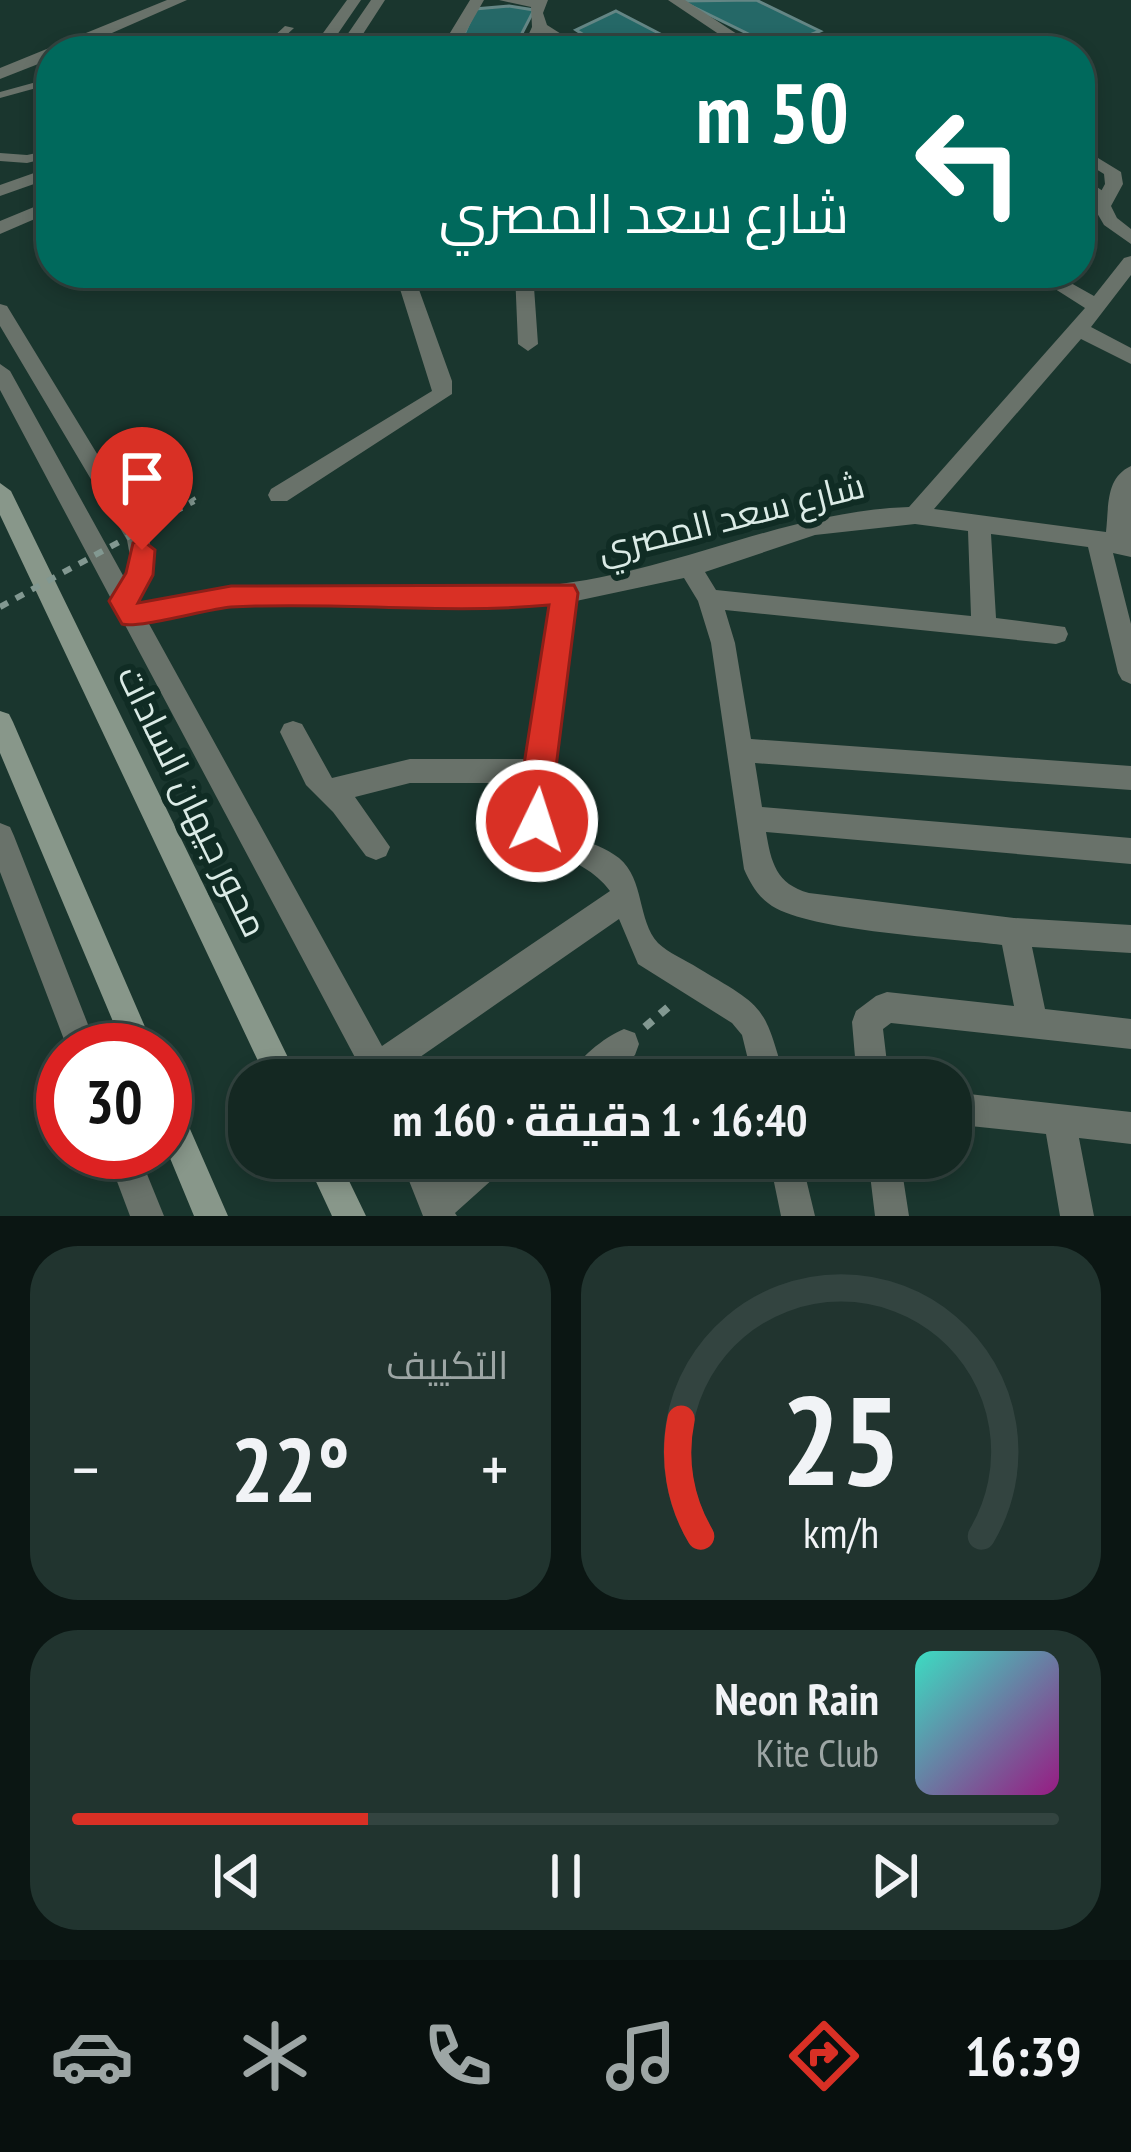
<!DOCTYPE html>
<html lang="ar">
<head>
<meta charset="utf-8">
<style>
  :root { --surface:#142822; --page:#21342f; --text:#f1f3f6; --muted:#9da6a5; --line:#334440; --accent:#d93025 }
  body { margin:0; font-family:"PT Sans Narrow",Cairo,sans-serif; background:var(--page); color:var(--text); direction:rtl; height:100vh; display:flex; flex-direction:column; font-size:45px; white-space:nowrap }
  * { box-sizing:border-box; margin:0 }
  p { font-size:39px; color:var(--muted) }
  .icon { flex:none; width:66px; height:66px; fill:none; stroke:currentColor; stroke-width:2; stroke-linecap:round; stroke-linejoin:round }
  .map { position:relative; height:1216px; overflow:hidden; direction:ltr }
  .side { display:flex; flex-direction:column; gap:30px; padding:30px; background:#0b1613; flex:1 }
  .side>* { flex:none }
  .guide { position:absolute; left:36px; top:36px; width:1059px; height:252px; border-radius:48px; box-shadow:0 6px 18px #0003,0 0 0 3px var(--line); direction:rtl; background:#00695c; color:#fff; overflow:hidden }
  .speed { position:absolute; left:36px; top:1023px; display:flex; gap:24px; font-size:60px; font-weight:700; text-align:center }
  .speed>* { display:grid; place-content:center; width:156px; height:156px; border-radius:50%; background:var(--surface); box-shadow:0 6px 18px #0003,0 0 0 3px var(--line); line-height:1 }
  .speed .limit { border:18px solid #d22; background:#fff; color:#111 }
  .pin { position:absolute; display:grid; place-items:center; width:102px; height:102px; color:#fff; margin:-123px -51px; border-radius:50% 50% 50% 0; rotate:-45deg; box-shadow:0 0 12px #0007 }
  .pin .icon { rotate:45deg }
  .me { position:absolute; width:132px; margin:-66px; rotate:4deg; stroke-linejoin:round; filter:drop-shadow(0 0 9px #0008) }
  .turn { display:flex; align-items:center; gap:42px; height:252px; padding:0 48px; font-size:54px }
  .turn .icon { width:156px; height:156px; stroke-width:2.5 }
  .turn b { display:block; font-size:84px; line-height:102px }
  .big { font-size:90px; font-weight:700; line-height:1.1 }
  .side .widget { flex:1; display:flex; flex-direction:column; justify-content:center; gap:18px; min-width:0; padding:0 42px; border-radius:48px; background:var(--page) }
  .side .dial { align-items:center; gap:0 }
  .dial svg { height:312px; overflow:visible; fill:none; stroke:var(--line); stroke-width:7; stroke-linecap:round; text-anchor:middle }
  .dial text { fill:var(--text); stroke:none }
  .song { display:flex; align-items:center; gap:36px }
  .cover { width:144px; height:144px; border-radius:18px; background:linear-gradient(135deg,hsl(170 70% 55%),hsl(310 70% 35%)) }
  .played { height:12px; border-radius:6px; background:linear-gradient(90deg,var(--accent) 30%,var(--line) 30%) }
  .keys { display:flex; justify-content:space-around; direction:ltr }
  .heat { display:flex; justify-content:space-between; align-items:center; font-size:66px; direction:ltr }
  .side .tiles { flex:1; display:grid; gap:30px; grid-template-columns:1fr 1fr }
  .widget:last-child { grid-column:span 2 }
  .trip { position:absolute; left:228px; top:1059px; width:744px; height:120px; border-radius:48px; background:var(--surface); box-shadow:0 6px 18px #0003,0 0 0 3px var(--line); font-weight:700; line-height:120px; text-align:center; direction:rtl }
  .dock { display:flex; height:192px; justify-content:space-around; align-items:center; background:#08100e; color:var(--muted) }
  .dock .icon { width:84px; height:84px }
  .dock .current { color:var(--accent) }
  .dock b { font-size:54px; color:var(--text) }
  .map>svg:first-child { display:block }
</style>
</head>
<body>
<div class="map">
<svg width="1131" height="1216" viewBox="0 0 1131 1216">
  <rect width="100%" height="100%" fill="#1a362e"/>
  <!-- building -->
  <path fill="#256867" stroke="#648685" stroke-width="3" d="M 756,0 L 820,31 L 777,48 L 681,1 Z
    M 509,6 L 534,10 L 516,45 L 500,49 L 462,39 L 475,9 Z
    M 616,11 L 693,51 L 609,51 L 576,30 Z"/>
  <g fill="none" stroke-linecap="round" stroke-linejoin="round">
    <!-- path-far1 -->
    <path stroke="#829891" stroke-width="6" stroke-dasharray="9 9" stroke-linecap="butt" d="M 147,510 L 187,490 L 194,501"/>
    <!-- path -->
    <path stroke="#829891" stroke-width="8" stroke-dasharray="10 10" stroke-linecap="butt" d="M 645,1027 L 672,1004"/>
    <!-- service -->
    <path fill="#69726a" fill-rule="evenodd" d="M 285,26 L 294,28 L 269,51 L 258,51 Z
      M 51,78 L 51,84 L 0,98 L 0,92 Z
      M 51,150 L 51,157 L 27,163 L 0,161 L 0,153 L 27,155 Z
      M 1080,176 L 1109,195 L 1109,201 L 1101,201 L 1080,186 Z"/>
    <!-- minor -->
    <path fill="#69726a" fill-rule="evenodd" d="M 167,0 L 187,0 L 71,51 L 51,51 L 51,59 L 0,79 L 0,68 Z
      M 470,0 L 484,0 L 455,51 L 439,51 Z
      M 499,0 L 548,0 L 543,13 L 547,25 L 588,51 L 569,51 L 544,36 L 537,51 L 521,51 L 532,27 L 531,7 Z
      M 668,0 L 685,0 L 763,51 L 744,51 Z
      M 837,33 L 875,48 L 878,51 L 856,51 L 837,43 L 820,51 L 799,51 Z
      M 1080,147 L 1121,172 L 1123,184 L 1111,206 L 1117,218 L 1131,229 L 1131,244 L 1104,225 L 1093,206 L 1105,184 L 1104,174 L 1080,159 Z
      M 1131,256 L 1131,275 L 1091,327 L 1131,348 L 1131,364 L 1081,339 L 934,509 L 1106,532 C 1109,507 1105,478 1131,466 L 1131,557 L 1113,553 L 1131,624 L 1131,684 L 1122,680 L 1118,673 L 1088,547 L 991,534 L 996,618 L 1065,627 L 1068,634 L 1065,641 L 1056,644 L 725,610 L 735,643 L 751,739 L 1131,766 L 1131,790 L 755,763 L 762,807 L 1131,838 L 1131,864 L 766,832 C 771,862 776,884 809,893 L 1014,918 L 1131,925 L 1131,953 L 1032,947 L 1045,1009 L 1131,1019 L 1131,1049 L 891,1023 L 883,1029 L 889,1080 L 857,1080 L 852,1022 L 856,1011 L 876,996 L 887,992 L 1014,1006 L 1002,945 C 950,938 811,931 772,906 C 758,897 750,883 744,869 L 711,643 L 698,601 L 684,578 L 576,601 L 548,803 C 557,839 593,838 619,858 C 645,880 637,920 658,943 C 668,953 686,960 698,968 C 765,1008 764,1004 785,1080 L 753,1080 L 742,1035 L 732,1023 L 638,964 L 619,919 L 397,1073 L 400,1080 L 367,1080 L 0,390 L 0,364 L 10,371 L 125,579 L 130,556 L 127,540 L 0,326 L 0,304 L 7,306 L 149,539 L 153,564 L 137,600 L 139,604 C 278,571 419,602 560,584 C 681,569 788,511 909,507 L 1085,308 L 1030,273 L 1053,273 L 1094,296 L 1124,258 ZM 915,524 L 968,531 L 971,616 L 716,590 L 705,572 L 815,535 ZM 280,605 L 482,609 L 551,605 L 527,759 L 410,759 L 332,778 L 302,724 L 293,721 L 284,724 L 280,732 L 306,785 L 333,812 L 366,856 L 376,860 L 386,856 L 390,847 L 355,797 L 410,783 L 524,783 C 511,861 578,846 610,891 L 382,1046 L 148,622 L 230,607 Z
      M 395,273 L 413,273 L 452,381 L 452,394 L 287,501 L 271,501 L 268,495 L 271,489 L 432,391 Z
      M 515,273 L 533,273 L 538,344 L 528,351 L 518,344 Z
      M 624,1029 L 635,1033 L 639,1044 L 635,1055 L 607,1080 L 567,1080 C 576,1060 604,1037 624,1029 Z
      M 951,1092 L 1131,1112 L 1131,1144 L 1079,1138 L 1094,1216 L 1060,1216 L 1046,1134 L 951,1124 Z
      M 400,1158 L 432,1158 L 442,1181 L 468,1158 L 509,1158 L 504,1169 L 455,1213 L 457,1216 L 423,1216 Z
      M 769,1158 L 801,1158 L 815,1216 L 781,1216 Z
      M 868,1158 L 900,1158 L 909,1216 L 875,1216 Z"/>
    <!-- tertiary -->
    <path fill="#69726a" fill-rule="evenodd" d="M 347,0 L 361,0 L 326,51 L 310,51 Z
      M 371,0 L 385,0 L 352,51 L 336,51 Z
      M 51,167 L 51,178 L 0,196 L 0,185 Z
      M 51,200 L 51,212 L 0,234 L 0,221 Z
      M 0,823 L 10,827 L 14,836 L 98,1050 L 68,1050 L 0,872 Z
      M 106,1152 L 138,1152 L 164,1216 L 130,1216 Z"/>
    <!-- secondary -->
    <path fill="#88978a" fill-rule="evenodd" d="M 0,483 L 11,491 L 299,1080 L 267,1080 L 0,515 Z
      M 0,711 L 9,714 L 13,722 L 155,1050 L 125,1050 L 0,753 Z
      M 165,1092 L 176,1097 L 228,1216 L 194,1216 L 165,1146 Z
      M 305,1158 L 338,1158 L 366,1216 L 332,1216 Z"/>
    <!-- path-bridge -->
    <path stroke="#829891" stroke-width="6" stroke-dasharray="9 9" stroke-linecap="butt" d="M 0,607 L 194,501"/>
  </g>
  <!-- route -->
  <path fill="#d93025" stroke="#8d1f18" stroke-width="3" d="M 142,540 L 155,550 L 153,575 L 138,603 L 231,586 L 574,585 L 578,593 L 548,831 L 537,835 L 526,831 L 518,803 L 549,605 C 443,615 337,601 231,607 C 207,609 138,629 122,624 L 109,601 L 126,573 L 133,543 Z"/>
  <g text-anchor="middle" stroke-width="12" stroke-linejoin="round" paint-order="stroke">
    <!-- street labels -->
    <g font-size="36" fill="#dbebe6" stroke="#102c24">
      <text transform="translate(731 517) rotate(-14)" y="13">شارع سعد المصري</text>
      <text transform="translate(193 801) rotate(64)" y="13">محور جيهان السادات</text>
    </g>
  </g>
</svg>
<div class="speed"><div class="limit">30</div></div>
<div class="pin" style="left:142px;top:550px;background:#d93025"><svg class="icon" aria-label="arrive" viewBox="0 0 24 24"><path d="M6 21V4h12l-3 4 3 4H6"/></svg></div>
<svg class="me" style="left:537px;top:821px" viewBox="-20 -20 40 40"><circle r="17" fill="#d93025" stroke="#fff" stroke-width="3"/><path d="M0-11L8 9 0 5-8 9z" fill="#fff"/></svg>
<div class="trip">16:40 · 1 دقيقة · 160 m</div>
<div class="guide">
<div class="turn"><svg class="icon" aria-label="left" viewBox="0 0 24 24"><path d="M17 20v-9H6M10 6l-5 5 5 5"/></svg><div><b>50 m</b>شارع سعد المصري</div></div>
</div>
</div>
<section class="side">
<div class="tiles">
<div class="widget dial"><svg viewBox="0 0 100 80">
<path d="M14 69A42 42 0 1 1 86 69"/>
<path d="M14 69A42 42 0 0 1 9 39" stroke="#d93025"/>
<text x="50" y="56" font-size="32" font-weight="700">25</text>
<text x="50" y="72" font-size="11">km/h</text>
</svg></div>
<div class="widget"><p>التكييف</p>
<div class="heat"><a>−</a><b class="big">22°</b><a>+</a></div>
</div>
<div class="widget">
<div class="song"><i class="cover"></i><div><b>Neon Rain</b><p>Kite Club</p></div></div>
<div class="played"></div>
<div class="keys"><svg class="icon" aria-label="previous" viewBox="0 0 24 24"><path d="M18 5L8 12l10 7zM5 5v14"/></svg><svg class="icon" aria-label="pause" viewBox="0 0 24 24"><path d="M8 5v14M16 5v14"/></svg><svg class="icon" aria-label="next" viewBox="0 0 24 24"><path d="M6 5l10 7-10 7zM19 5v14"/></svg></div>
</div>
</div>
</section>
<nav class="dock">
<b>16:39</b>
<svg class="icon current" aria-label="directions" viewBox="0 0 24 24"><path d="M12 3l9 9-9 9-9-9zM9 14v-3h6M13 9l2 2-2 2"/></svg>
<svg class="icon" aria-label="music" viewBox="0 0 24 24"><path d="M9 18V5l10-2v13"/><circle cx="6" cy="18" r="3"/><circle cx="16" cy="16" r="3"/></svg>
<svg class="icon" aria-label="phone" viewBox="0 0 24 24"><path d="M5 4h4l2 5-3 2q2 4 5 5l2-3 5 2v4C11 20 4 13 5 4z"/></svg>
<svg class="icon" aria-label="climate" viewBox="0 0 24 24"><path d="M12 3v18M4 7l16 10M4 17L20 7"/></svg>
<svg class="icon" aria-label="car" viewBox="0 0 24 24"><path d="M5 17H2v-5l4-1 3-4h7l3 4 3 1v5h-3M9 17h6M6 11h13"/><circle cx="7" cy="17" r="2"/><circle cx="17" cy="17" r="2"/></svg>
</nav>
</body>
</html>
